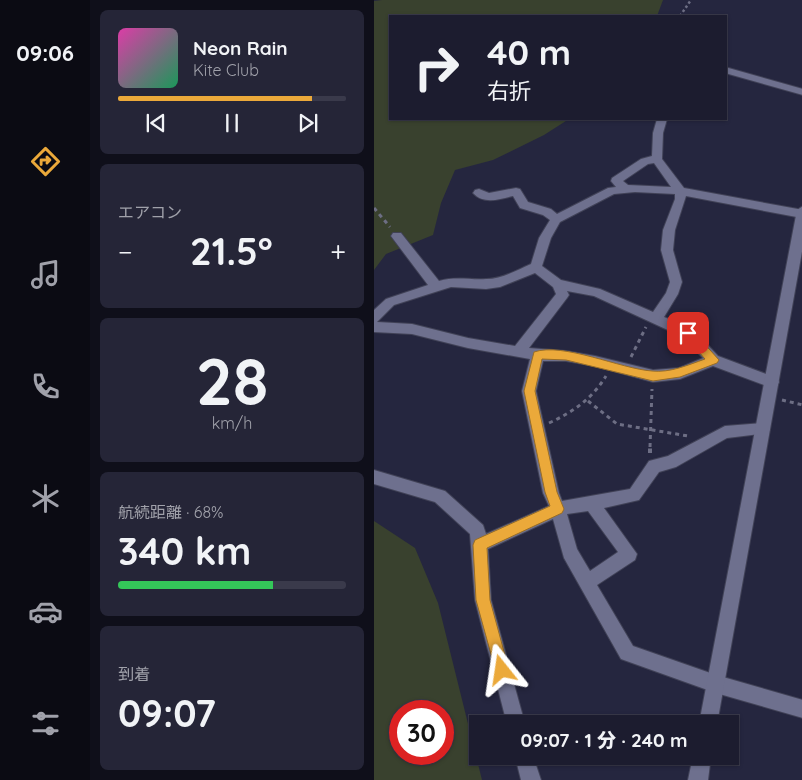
<!DOCTYPE html>
<html lang="ja">
<head>
<meta charset="utf-8">
<style>
  :root { --surface:#1c1c2f; --page:#252537; --text:#f1f3f6; --muted:#a0a1aa; --line:#3a3a4b; --accent:#eba93a }
  body { margin:0; font-family:Quicksand,"Noto Sans JP",sans-serif; background:var(--page); color:var(--text); height:100vh; display:flex; flex-direction:column; font-size:19px; white-space:nowrap }
  * { box-sizing:border-box; margin:0 }
  p { font-size:16px; color:var(--muted) }
  .icon { flex:none; width:28px; height:28px; fill:none; stroke:currentColor; stroke-width:2; stroke-linecap:round; stroke-linejoin:round }
  .map { position:relative; flex:1; overflow:hidden }
  .sheet { display:flex; flex-direction:column; gap:10px; padding:10px; background:#0f0f1a; width:284px }
  .sheet>* { flex:none }
  .banner { position:absolute; left:15px; top:15px; width:338px; height:105px; border-radius:0px; box-shadow:0 1px 4px #0004,0 0 0 1px var(--line); background:#1c1c2f; color:var(--text); overflow:hidden }
  .speed { position:absolute; left:15px; top:700px; display:flex; gap:10px; font-size:25px; font-weight:700; text-align:center }
  .speed>* { display:grid; place-content:center; width:65px; height:65px; border-radius:50%; background:var(--surface); box-shadow:0 1px 4px #0004,0 0 0 1px var(--line); line-height:1 }
  .speed .limit { border:8px solid #d22; background:#fff; color:#111 }
  .pin { position:absolute; display:grid; place-items:center; width:42px; height:42px; color:#fff; margin:-21px; border-radius:10px; box-shadow:0 2px 8px #0006 }
  .me { position:absolute; width:55px; margin:-28px; rotate:345deg; stroke-linejoin:round; filter:drop-shadow(0 0 4px #0008) }
  .turn { display:flex; align-items:center; gap:18px; height:105px; padding:0 15px; font-size:22px }
  .turn .icon { width:65px; height:65px; stroke-width:2.5 }
  .turn b { display:block; font-size:35px; line-height:42px }
  .big { font-size:38px; font-weight:800; line-height:1.1 }
  .sheet .widget { flex:1; display:flex; flex-direction:column; justify-content:center; gap:8px; min-width:0; padding:0 18px; border-radius:8px; background:var(--page) }
  .sheet .dial { align-items:center; gap:0 }
  .dial b { font-size:65px; line-height:1 }
  .song { display:flex; align-items:center; gap:15px }
  .cover { width:60px; height:60px; border-radius:8px; background:linear-gradient(135deg,hsl(320 70% 55%),hsl(150 70% 35%)) }
  .played { height:5px; border-radius:2px; background:linear-gradient(90deg,var(--accent) 85%,var(--line) 85%) }
  .keys { display:flex; justify-content:space-around; direction:ltr }
  .heat { display:flex; justify-content:space-between; align-items:center; font-size:28px; direction:ltr }
  .charge { height:8px; border-radius:4px; background:linear-gradient(90deg,#34c759 68%,var(--line) 0) }
  .trip { position:absolute; left:95px; top:715px; width:270px; height:50px; border-radius:0px; background:var(--surface); box-shadow:0 1px 4px #0004,0 0 0 1px var(--line); font-weight:800; line-height:50px; text-align:center }
  main { display:flex; flex:1; min-height:0 }
  .dock { display:flex; flex-direction:column; width:90px; justify-content:space-around; align-items:center; background:#0b0b13; color:var(--muted) }
  .dock .icon { width:35px; height:35px }
  .dock .current { color:var(--accent) }
  .dock b { font-size:22px; color:var(--text) }
  .map>svg:first-child { display:block }
</style>
</head>
<body>
<main>
<nav class="dock">
<b>09:06</b>
<svg class="icon current" aria-label="directions" viewBox="0 0 24 24"><path d="M12 3l9 9-9 9-9-9zM9 14v-3h6M13 9l2 2-2 2"/></svg>
<svg class="icon" aria-label="music" viewBox="0 0 24 24"><path d="M9 18V5l10-2v13"/><circle cx="6" cy="18" r="3"/><circle cx="16" cy="16" r="3"/></svg>
<svg class="icon" aria-label="phone" viewBox="0 0 24 24"><path d="M5 4h4l2 5-3 2q2 4 5 5l2-3 5 2v4C11 20 4 13 5 4z"/></svg>
<svg class="icon" aria-label="climate" viewBox="0 0 24 24"><path d="M12 3v18M4 7l16 10M4 17L20 7"/></svg>
<svg class="icon" aria-label="car" viewBox="0 0 24 24"><path d="M5 17H2v-5l4-1 3-4h7l3 4 3 1v5h-3M9 17h6M6 11h13"/><circle cx="7" cy="17" r="2"/><circle cx="17" cy="17" r="2"/></svg>
<svg class="icon" aria-label="filters" viewBox="0 0 24 24"><path d="M4 7h16M4 17h16"/><circle cx="9" cy="7" r="2"/><circle cx="15" cy="17" r="2"/></svg>
</nav>
<section class="sheet">
<div class="widget">
<div class="song"><i class="cover"></i><div><b>Neon Rain</b><p>Kite Club</p></div></div>
<div class="played"></div>
<div class="keys"><svg class="icon" aria-label="previous" viewBox="0 0 24 24"><path d="M18 5L8 12l10 7zM5 5v14"/></svg><svg class="icon" aria-label="pause" viewBox="0 0 24 24"><path d="M8 5v14M16 5v14"/></svg><svg class="icon" aria-label="next" viewBox="0 0 24 24"><path d="M6 5l10 7-10 7zM19 5v14"/></svg></div>
</div>
<div class="widget"><p>エアコン</p>
<div class="heat"><a>−</a><b class="big">21.5°</b><a>+</a></div>
</div>
<div class="widget dial"><b>28</b><p>km/h</p></div>
<div class="widget"><p>航続距離 · 68%</p><b class="big">340 km</b><div class="charge"></div></div>
<div class="widget"><p>到着</p><b class="big">09:07</b></div>
</section>
<div class="map">
<svg width="429" height="780" viewBox="0 0 429 780">
  <rect width="100%" height="100%" fill="#25263f"/>
  <!-- green -->
  <path fill="#39412e" fill-rule="evenodd" d="M 8,0 L 289,0 L 283,16 L 16,16 L 16,119 L 195,119 L 170,135 L 119,160 L 81,170 L 67,203 L 59,235 L 12,254 L 0,270 L 0,1 Z
    M 0,521 L 41,548 L 64,603 L 108,780 L 0,780 ZM 26,711 L 69,711 L 69,754 L 26,754 Z"/>
  <g fill="none" stroke-linecap="round" stroke-linejoin="round">
    <!-- minor casing -->
    <g stroke="#414257" stroke-width="2">
      <path id="minor" d="M 351,67 L 429,89 L 429,95 L 351,73 Z
        M 283,119 L 293,119 L 289,133 L 288,159 L 310,188 L 429,210 L 428,218 L 312,196 L 301,230 L 299,250 L 308,282 L 304,294 L 290,317 L 319,329 L 344,356 L 403,378 L 405,382 L 403,386 L 398,388 L 339,366 L 306,379 L 279,382 L 221,366 L 192,361 L 169,361 L 162,391 L 185,493 L 188,501 L 256,489 L 275,461 L 294,456 L 351,426 L 389,423 L 394,425 L 396,429 L 394,433 L 353,438 L 302,467 L 285,472 L 265,500 L 230,508 L 263,554 L 261,560 L 223,585 L 259,646 L 342,675 L 429,700 L 429,718 L 342,693 L 247,659 L 190,558 L 179,519 L 114,549 L 117,600 L 151,724 L 133,724 L 101,600 L 96,534 L 61,502 L 0,484 L 0,470 L 71,491 L 109,525 L 112,534 L 175,506 L 169,493 L 148,391 L 156,359 L 94,348 L 38,334 L 0,332 L 0,310 L 12,299 L 54,285 L 17,236 L 19,233 L 27,233 L 65,281 C 81,276 96,280 112,279 C 128,279 143,270 157,264 L 165,238 L 176,220 L 169,215 L 146,208 L 139,196 C 126,199 110,205 99,193 L 101,190 L 105,189 L 115,193 L 142,188 L 146,189 L 154,202 L 177,209 L 183,214 L 234,188 L 242,187 L 237,181 L 238,178 L 267,159 L 278,156 L 279,133 ZM 280,163 L 297,187 L 254,185 L 249,181 L 274,164 ZM 261,192 L 301,194 L 301,199 L 289,230 L 287,250 L 296,282 L 292,293 L 279,312 L 226,289 L 187,280 L 168,266 L 177,238 L 186,222 L 240,194 ZM 161,273 L 179,287 L 182,294 L 141,346 L 94,338 L 38,324 L 3,322 L 20,305 L 77,287 L 112,289 L 126,287 ZM 193,291 L 220,296 L 309,337 L 329,358 L 305,368 L 279,370 L 221,356 L 192,351 L 155,348 L 193,298 L 195,295 ZM 214,511 L 244,552 L 216,571 L 203,549 L 193,514 Z
        M 141,756 L 159,756 L 167,780 L 147,780 Z"/>
    </g>
    <!-- tertiary casing -->
    <g stroke="#414257" stroke-width="2">
      <path id="tertiary" d="M 429,206 L 429,246 L 343,724 L 325,724 L 423,210 Z
        M 319,756 L 337,756 L 334,780 L 314,780 Z"/>
    </g>
    <!-- path-far2 -->
    <path stroke="#6d6e84" stroke-width="2.5" stroke-dasharray="2.5 2.5" stroke-linecap="butt" d="M 306,16 L 317,0"/>
    <!-- path-far1 -->
    <path stroke="#6d6e84" stroke-width="3" stroke-dasharray="4 4" stroke-linecap="butt" d="M 0,208 L 16,227
      M 257,357 L 272,327
      M 408,400 L 429,405
      M 214,401 L 243,424 L 314,436
      M 175,423 C 199,412 218,399 232,376
      M 276,447 L 278,389"/>
    <!-- path -->
    <path stroke="#6d6e84" stroke-width="4" stroke-dasharray="4.5 4.5" stroke-linecap="butt" d="M 276,453 L 276,446"/>
    <!-- minor -->
    <use href="#minor" fill="#6e708e" fill-rule="evenodd"/>
    <!-- tertiary -->
    <use href="#tertiary" fill="#6e708e" fill-rule="evenodd"/>
  </g>
  <!-- route -->
  <path fill="#eba93a" stroke="#996e26" d="M 314,329 L 318,330 L 345,360 L 343,363 L 306,377 L 279,381 L 192,360 L 168,359 L 161,391 L 183,492 L 190,509 L 188,513 L 113,548 L 116,600 L 135,670 L 133,676 L 128,678 L 123,676 L 102,600 L 99,545 L 101,540 L 176,506 L 171,492 L 150,391 L 160,352 C 189,342 247,369 278,371 C 296,373 314,365 331,359 L 311,336 L 309,333 L 311,330 Z"/>
</svg>
<div class="speed"><div class="limit">30</div></div>
<div class="pin" style="left:314px;top:333px;background:#d93025"><svg class="icon" aria-label="arrive" viewBox="0 0 24 24"><path d="M6 21V4h12l-3 4 3 4H6"/></svg></div>
<svg class="me" style="left:128px;top:670px" viewBox="-20 -20 40 40"><path d="M0-17L14 15 0 8-14 15z" fill="#eba93a" stroke="#fff" stroke-width="4"/></svg>
<div class="trip">09:07 · 1 分 · 240 m</div>
<div class="banner">
<div class="turn"><svg class="icon" aria-label="right" viewBox="0 0 24 24"><path d="M7 20v-9h11M14 6l5 5-5 5"/></svg><div><b>40 m</b>右折</div></div>
</div>
</div>
</main>
</body>
</html>
